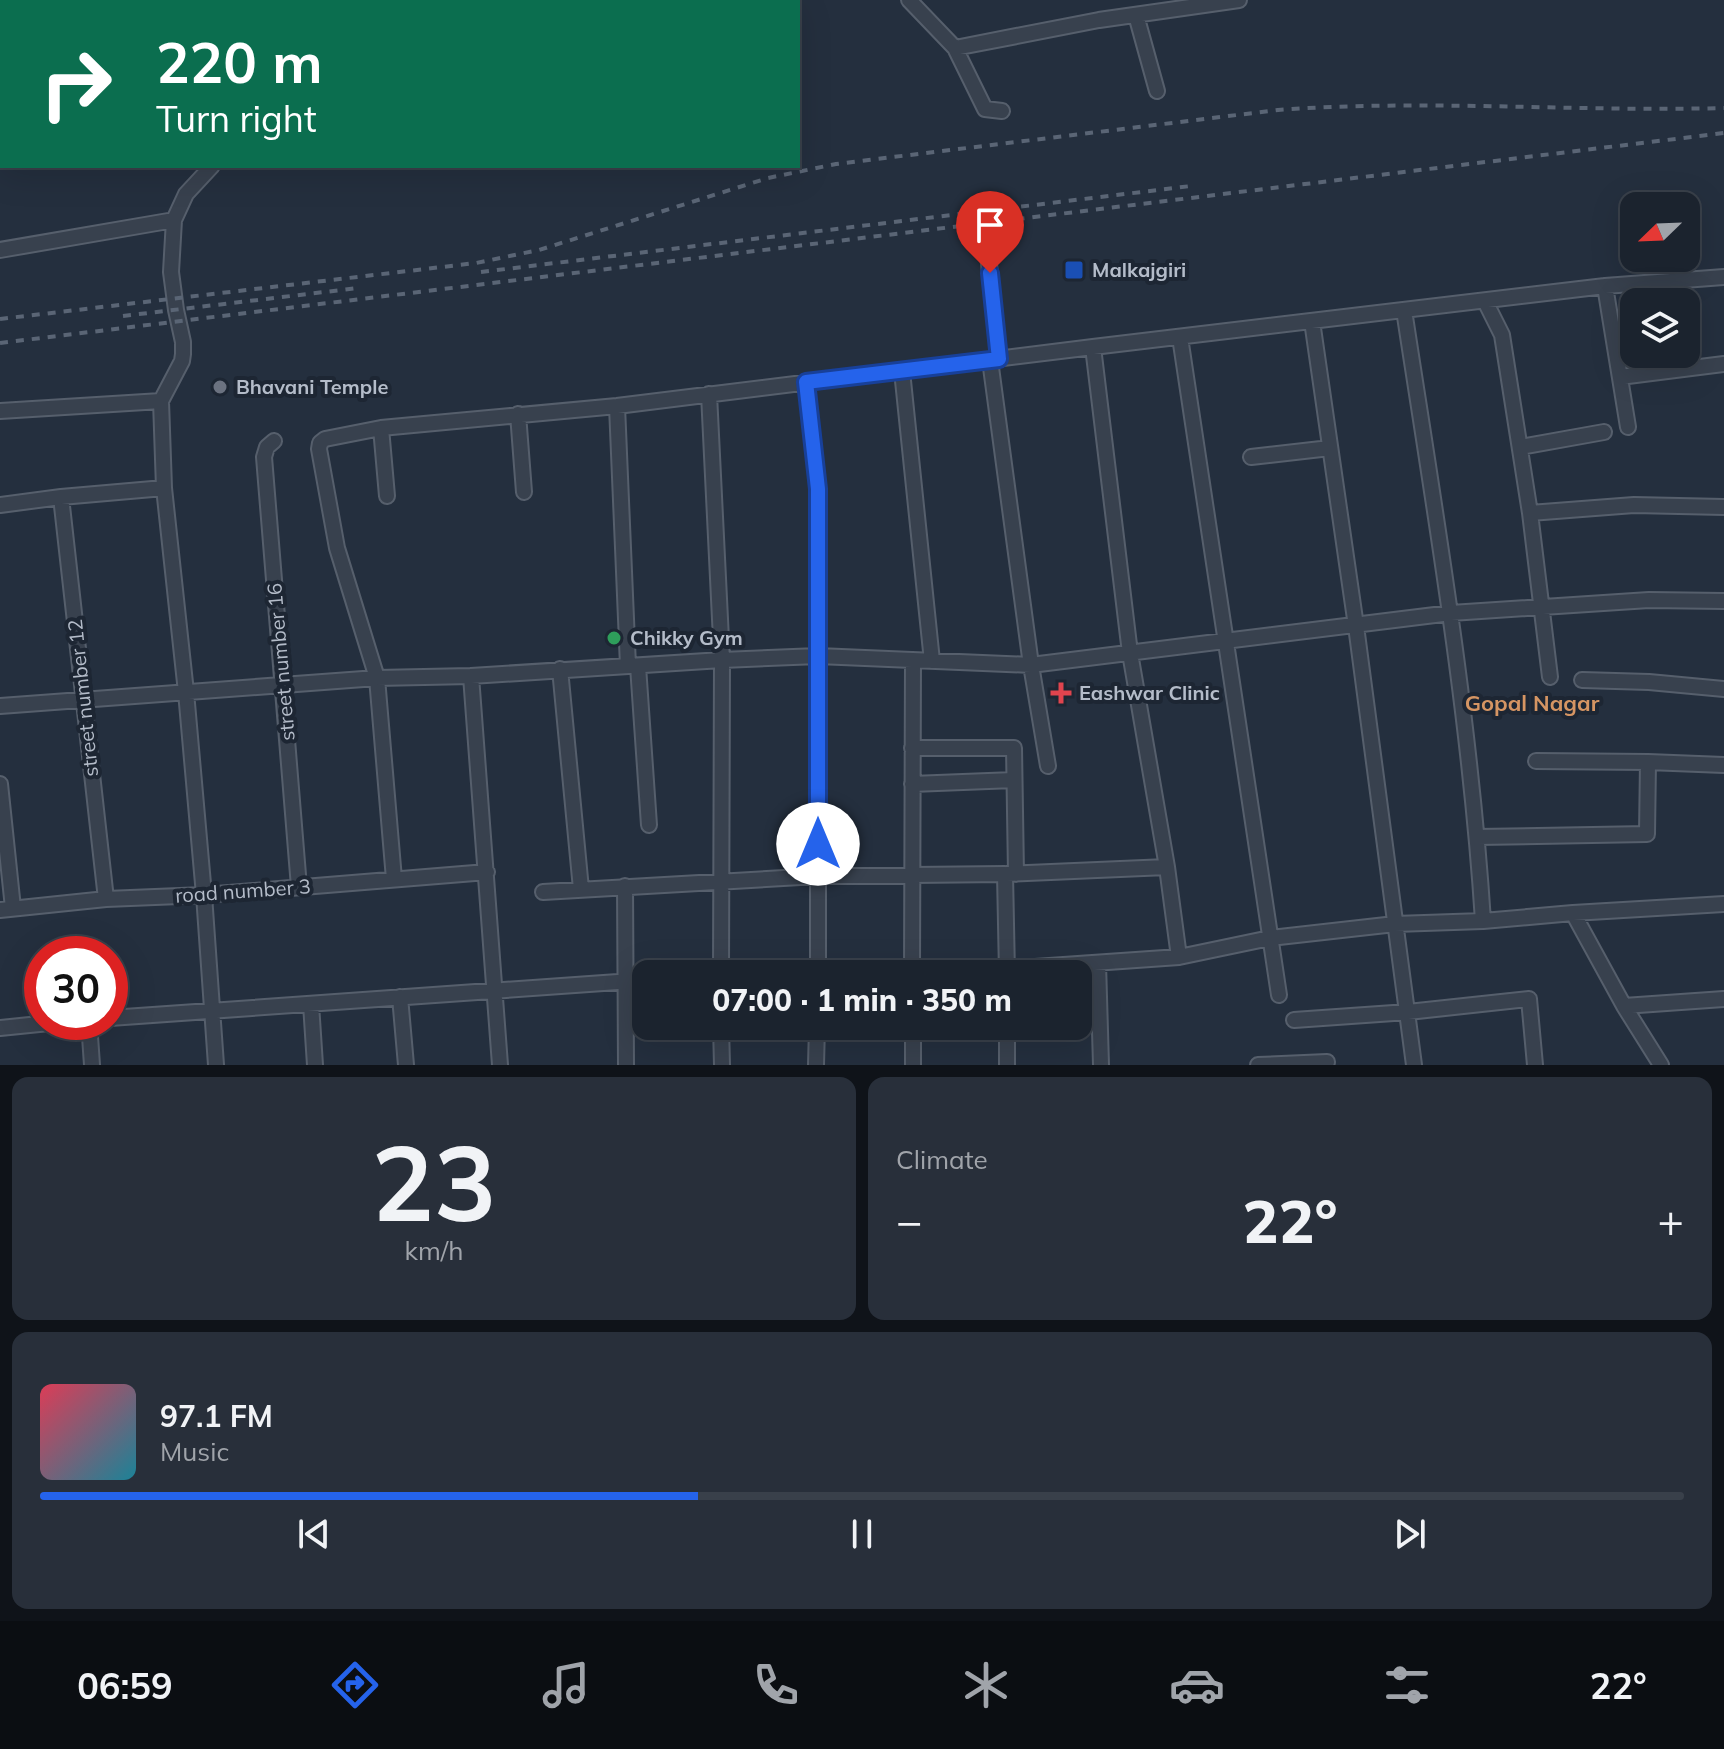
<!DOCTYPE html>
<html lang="en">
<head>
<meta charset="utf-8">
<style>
  :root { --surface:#1b232e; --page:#282f3a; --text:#f1f3f6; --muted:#a0a4aa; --line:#39404a; --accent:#2563eb }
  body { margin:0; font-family:Mulish,sans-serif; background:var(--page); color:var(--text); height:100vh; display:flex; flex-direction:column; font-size:30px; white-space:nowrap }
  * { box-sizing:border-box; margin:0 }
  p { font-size:26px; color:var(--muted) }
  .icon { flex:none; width:44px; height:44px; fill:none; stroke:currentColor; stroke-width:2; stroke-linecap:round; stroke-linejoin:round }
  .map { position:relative; height:1065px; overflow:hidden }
  .panel { display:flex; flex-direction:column; gap:12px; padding:12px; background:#0f1319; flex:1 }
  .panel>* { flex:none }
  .guide { position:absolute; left:0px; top:0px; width:800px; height:168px; box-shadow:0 8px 32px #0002,0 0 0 2px var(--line); background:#0b6e4f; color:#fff; overflow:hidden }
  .needle { width:52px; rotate:247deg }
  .buttons { position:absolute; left:1620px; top:192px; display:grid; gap:16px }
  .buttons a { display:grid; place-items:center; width:80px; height:80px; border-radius:16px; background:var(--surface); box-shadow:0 8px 32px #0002,0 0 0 2px var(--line); font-size:40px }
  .speed { position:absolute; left:24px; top:936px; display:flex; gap:16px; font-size:40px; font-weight:700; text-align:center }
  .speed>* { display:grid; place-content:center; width:104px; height:104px; border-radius:50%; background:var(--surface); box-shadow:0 8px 32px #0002,0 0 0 2px var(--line); line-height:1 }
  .speed .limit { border:12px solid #d22; background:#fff; color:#111 }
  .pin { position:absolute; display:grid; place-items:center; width:68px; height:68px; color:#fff; margin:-82px -34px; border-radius:50% 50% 50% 0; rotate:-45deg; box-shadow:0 0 8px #0007 }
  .pin .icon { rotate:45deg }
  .me { position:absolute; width:88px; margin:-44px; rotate:0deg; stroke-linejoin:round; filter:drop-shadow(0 0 6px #0008) }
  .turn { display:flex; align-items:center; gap:28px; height:168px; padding:0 24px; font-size:36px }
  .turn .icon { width:104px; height:104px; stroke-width:2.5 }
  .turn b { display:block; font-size:56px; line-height:68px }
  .big { font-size:60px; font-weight:800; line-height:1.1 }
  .panel .card { flex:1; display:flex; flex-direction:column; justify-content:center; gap:12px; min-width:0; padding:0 28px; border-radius:16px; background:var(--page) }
  .panel .dial { align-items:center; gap:0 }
  .dial b { font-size:104px; line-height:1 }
  .song { display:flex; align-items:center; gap:24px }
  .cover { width:96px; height:96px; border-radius:12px; background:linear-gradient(135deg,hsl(350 70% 55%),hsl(190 70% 35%)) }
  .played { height:8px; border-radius:4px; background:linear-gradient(90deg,var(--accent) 40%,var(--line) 40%) }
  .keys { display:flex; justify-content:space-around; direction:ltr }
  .heat { display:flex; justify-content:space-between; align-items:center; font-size:44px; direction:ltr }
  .panel .tiles { flex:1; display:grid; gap:12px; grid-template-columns:1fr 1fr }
  .card:last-child { grid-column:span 2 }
  .trip { position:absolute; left:632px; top:960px; width:460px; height:80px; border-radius:16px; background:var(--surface); box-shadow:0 8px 32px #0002,0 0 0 2px var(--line); font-weight:800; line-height:80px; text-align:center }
  .tab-bar { display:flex; height:128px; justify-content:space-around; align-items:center; background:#0b0e12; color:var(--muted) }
  .tab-bar .icon { width:56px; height:56px }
  .tab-bar .active { color:var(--accent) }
  .tab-bar b { font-size:36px; color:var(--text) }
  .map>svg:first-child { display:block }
</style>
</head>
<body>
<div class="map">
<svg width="1724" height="1065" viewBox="0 0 1724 1065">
  <rect width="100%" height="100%" fill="#242f3e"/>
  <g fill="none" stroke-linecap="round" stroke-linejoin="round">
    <!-- street casing -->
    <g stroke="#565f6c" stroke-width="18">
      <path id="street" d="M 70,0 L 82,2
        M 909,0 L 955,48 L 1099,20 L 1239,0
        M 284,2 L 284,0
        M 447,2 L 448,0
        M 577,2 L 577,0
        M 674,2 L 674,0
        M 759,2 L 759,0
        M 1136,15 L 1157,91
        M 955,48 L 985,109 L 1002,111
        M 0,68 L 2,68
        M 0,154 L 2,154
        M 212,166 L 186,194 L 174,220 L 171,272 L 176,310 L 183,342 L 183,354 L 182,361 L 161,401 L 164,488 L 186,692 L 204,895 L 216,1065
        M 987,245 L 999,359
        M 0,250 L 174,220
        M 1605,286 L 1628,427
        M 1485,301 L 1502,335 L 1530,513 L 1550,677
        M 1404,310 C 1435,513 1470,716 1483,921
        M 1312,321 L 1356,626 L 1414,1065
        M 1180,337 L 1279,995
        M 1093,347 L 1130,653 L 1167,867 L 1179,957
        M 990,360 L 1031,665 L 1048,766
        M 902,371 L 932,661
        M 1620,377 L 1724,364
        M 806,382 L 818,489 L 818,974
        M 709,394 L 722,660 L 721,974
        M 617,406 L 628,666
        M 0,411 L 161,401
        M 518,414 L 524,492
        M 381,428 L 387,496
        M 274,441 L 267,447 L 264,457 L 299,887
        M 1520,447 L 1604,432
        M 1251,457 L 1330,448
        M 61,497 L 106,899
        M 0,505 L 61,497 L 164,488
        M 1530,513 L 1634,505 L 1724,507
        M 638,666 L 649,825
        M 560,669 L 581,889
        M 471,676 L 500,1065
        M 1582,680 L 1649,682 L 1724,689
        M 0,706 L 377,678 L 471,676 L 722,660 L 818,656 L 1031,665 L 1451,613 L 1649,600 L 1724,601
        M 912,748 L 1014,748 L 1016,874
        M 1536,761 L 1648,762 L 1724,765
        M 0,784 L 13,908
        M 912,784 L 1014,780
        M 1477,837 L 1647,834 L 1648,762
        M 1007,874 L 1167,867
        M 394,879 L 377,678 L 337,548 L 319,449 L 320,443 L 325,439 L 381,428 L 617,406 L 1093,347 L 1605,286 L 1724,277
        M 625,886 L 626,1065
        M 543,892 L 818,876 L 1005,874 L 1007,974
        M 0,910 L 106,899 L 204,895 L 487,872
        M 1573,913 L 1624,1006 L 1661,1065
        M 1098,963 L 1101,1065
        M 790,974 L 1007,969 L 1179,957 L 1270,938 L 1395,924 L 1483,921 L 1573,913 L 1724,904
        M 912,974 L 913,660
        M 400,997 L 406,1065
        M 311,1004 L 315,1065
        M 1624,1006 L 1724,999
        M 110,1018 L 646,980
        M 1294,1020 L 1408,1012 L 1529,999 L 1535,1065
        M 89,1022 L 92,1065
        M 721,1026 L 722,1065
        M 913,1026 L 913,1065
        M 0,1028 L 59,1022
        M 816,1065 L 817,1026
        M 1007,1065 L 1007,1026
        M 1258,1065 L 1327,1062"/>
    </g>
    <!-- street -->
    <use href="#street" stroke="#38414e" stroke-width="14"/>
    <!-- rail -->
    <path stroke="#5a6575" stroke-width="4" stroke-dasharray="8 8" stroke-linecap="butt" d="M 481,272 L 1191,186
      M 123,316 L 358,288
      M 0,319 L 476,263 L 539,250 L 768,178 L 836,164 L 1278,110 C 1426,99 1575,112 1724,108
      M 0,343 L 1724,133"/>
  </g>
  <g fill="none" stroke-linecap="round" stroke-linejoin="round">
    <!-- route casing -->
    <g stroke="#184099" stroke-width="20">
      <path id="route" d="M 818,844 L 818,489 L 806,382 L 999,359 L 990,273"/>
    </g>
    <!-- route -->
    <use href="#route" stroke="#2563eb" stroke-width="14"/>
  </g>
  <!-- markers -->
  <rect fill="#1a4fb4" stroke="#1d2633" stroke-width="3" x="1064" y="260" width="20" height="20" rx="4"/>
  <circle fill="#6b7280" stroke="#1d2633" stroke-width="3" cx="220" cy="387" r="8"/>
  <circle fill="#2e9e5b" stroke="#1d2633" stroke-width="3" cx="614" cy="638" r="8"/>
  <path fill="#e0444e" stroke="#1d2633" stroke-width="3" d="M1057 681h8v8h8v8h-8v8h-8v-8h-8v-8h8z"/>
  <g text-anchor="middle" stroke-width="8" stroke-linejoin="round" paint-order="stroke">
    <!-- poi labels -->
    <g font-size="20" font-weight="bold" fill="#b4bcc9" stroke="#1d2633" text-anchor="start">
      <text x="1092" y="277">Malkajgiri</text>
      <text x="236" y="394">Bhavani Temple</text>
      <text x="630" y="645">Chikky Gym</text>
      <text x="1079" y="700">Eashwar Clinic</text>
    </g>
    <!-- street labels -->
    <g font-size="20" fill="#b4bcc9" stroke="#1d2633">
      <text transform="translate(281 662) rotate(-95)" y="7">street number 16</text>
      <text transform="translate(83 698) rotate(-96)" y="7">street number 12</text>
      <text transform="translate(243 891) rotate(-4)" y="7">road number 3</text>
    </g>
    <!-- neighbourhood labels -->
    <g font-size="22" font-weight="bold" fill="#d59563" stroke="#1d2633">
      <text x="1532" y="711">Gopal Nagar</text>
    </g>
  </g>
</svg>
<div class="buttons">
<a><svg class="needle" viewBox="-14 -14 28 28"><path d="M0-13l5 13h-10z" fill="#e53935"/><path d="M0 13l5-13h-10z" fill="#a0a4aa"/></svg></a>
<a><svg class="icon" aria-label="layers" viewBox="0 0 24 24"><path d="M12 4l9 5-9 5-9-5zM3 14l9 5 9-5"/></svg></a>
</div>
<div class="speed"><div class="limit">30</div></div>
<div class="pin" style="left:990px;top:273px;background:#d93025"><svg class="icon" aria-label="arrive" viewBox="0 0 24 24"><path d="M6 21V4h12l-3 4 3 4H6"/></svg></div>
<svg class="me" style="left:818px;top:844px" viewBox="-20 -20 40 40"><circle r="19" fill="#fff"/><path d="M0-13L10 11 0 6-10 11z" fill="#2563eb"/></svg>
<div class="trip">07:00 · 1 min · 350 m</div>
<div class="guide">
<div class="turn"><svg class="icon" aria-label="right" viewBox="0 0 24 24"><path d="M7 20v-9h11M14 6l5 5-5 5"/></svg><div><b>220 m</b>Turn right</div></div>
</div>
</div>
<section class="panel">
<div class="tiles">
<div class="card dial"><b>23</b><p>km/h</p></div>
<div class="card"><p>Climate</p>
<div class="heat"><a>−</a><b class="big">22°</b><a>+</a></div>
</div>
<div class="card">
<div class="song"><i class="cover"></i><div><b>97.1 FM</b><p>Music</p></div></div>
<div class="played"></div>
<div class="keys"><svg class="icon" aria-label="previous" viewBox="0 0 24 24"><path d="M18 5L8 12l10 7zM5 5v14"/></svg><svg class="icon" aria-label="pause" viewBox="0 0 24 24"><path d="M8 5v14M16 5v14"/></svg><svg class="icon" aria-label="next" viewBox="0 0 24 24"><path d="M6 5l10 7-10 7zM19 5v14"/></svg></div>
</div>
</div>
</section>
<nav class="tab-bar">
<b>06:59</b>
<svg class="icon active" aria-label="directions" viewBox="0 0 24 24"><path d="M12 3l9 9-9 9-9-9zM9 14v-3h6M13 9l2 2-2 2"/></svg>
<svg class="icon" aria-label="music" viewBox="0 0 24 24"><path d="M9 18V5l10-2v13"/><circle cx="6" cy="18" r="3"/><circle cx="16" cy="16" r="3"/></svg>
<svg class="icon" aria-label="phone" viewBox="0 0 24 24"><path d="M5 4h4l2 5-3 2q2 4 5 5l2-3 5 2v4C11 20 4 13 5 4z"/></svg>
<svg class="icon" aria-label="climate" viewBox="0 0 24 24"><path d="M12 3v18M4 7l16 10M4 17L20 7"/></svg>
<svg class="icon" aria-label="car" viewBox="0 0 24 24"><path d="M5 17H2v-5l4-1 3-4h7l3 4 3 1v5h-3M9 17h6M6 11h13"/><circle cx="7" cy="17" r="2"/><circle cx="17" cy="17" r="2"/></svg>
<svg class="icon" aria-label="filters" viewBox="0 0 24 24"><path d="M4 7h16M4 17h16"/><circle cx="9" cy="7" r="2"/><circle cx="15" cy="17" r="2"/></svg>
<b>22°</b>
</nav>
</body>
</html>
